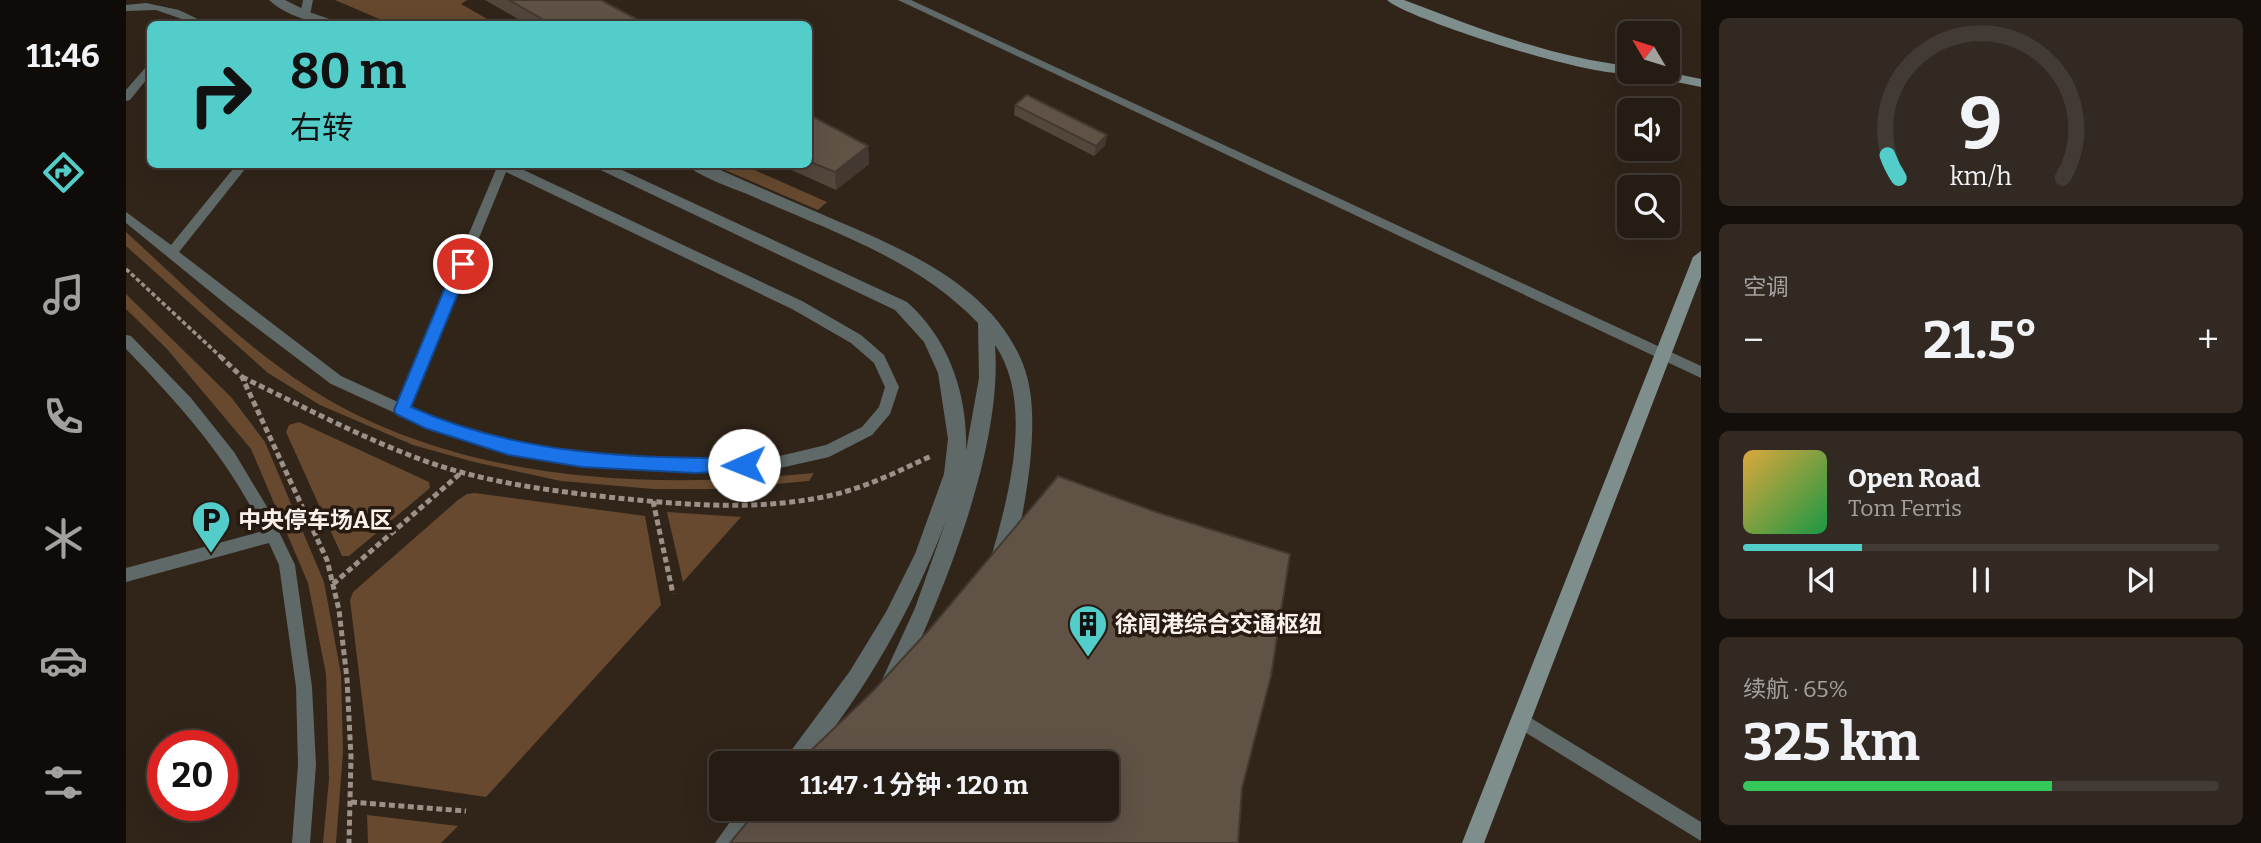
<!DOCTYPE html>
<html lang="zh">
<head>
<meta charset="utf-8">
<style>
  :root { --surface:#251c14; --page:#312922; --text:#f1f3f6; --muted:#a3a1a0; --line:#423a34; --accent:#53cdca }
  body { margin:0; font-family:Bitter,"Noto Sans SC",serif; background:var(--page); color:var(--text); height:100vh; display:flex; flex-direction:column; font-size:26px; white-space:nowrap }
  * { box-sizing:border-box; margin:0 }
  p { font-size:23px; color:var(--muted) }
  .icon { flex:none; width:38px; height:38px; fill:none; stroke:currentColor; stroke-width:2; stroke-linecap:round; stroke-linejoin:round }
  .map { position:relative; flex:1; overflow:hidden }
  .side { display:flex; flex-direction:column; gap:18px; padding:18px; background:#140f0b; width:560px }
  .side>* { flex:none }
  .guide { position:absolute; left:21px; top:21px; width:665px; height:147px; border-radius:10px; box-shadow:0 7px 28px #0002,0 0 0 2px var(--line); background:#53cdca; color:#111; overflow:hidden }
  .needle { width:46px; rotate:308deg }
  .buttons { position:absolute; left:1491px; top:21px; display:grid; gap:14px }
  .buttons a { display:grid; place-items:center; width:63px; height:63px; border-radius:10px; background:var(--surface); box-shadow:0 7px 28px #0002,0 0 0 2px var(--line); font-size:35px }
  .speed { position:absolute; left:21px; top:730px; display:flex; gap:14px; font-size:35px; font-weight:700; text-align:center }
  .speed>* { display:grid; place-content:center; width:91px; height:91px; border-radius:50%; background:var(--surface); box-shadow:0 7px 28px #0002,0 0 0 2px var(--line); line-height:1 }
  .speed .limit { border:10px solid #d22; background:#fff; color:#111 }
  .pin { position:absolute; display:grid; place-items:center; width:60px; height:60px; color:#fff; margin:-30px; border:4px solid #fff; border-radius:50%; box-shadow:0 2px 7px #0007 }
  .me { position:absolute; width:77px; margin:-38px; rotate:269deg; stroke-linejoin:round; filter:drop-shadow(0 0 5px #0008) }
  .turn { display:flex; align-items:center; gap:24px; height:147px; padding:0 28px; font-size:32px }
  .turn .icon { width:91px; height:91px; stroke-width:2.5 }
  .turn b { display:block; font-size:49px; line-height:60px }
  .big { font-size:52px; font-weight:700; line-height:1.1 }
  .side .tile { flex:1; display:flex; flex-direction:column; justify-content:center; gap:10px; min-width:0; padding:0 24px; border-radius:10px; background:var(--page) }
  .side .dial { align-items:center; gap:0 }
  .dial svg { height:182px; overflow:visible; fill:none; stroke:var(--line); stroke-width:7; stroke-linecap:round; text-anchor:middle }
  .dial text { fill:var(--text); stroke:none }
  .song { display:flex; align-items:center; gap:21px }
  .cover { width:84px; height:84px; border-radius:10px; background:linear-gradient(135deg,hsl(40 70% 55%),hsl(140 70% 35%)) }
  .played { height:7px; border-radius:4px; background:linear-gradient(90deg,var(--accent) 25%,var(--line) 25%) }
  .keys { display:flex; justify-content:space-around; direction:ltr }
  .heat { display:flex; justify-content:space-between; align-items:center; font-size:38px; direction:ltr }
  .charge { height:10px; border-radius:5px; background:linear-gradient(90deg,#34c759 65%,var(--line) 0) }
  .trip { position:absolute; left:583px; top:751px; width:410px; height:70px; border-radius:10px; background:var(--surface); box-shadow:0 7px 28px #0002,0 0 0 2px var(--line); font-weight:700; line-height:70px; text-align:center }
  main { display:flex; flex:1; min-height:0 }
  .tab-bar { display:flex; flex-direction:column; width:126px; justify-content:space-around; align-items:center; background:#0f0b08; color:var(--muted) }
  .tab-bar .icon { width:49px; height:49px }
  .tab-bar .current { color:var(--accent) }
  .tab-bar b { font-size:32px; color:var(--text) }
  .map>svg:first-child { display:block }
</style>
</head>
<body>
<main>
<nav class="tab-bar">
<b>11:46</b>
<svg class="icon current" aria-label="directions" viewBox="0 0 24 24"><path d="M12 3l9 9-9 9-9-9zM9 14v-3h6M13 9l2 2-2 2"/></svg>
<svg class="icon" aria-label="music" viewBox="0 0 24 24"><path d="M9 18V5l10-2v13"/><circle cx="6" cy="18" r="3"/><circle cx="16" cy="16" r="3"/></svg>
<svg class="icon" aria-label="phone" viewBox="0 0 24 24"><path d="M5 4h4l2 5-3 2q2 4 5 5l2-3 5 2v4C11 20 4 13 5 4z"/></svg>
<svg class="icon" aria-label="climate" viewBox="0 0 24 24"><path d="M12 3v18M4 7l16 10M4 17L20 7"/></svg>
<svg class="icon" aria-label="car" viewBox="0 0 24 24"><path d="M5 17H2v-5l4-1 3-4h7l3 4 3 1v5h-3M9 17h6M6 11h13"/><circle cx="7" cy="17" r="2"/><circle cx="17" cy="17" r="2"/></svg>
<svg class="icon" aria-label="filters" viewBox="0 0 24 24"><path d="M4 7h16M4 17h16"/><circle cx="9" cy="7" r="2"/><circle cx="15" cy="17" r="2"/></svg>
</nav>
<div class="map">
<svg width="1575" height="843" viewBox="0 0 1575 843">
  <rect width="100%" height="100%" fill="#31251a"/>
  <!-- green -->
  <path fill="#66492f" d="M 209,0 L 341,0 L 335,4 L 370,24 L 265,24 Z
    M 587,165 L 617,165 L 701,202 L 692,210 Z
    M 0,232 C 66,292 130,359 208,403 C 353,483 527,489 688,473 L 683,481 L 594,489 L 528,489 L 435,481 L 348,462 L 287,445 L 194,405 L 142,373 L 0,246 Z
    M 0,294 L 105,397 L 139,442 L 198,582 L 215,674 L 217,752 L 210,843 L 197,843 L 203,779 L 200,674 L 182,583 L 125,449 L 41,349 L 0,309 Z
    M 173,422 L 303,482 L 304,488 L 223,556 L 216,556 L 160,432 L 163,425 Z
    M 349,493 L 519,516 L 535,605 L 360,797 L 246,780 L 224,600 L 227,592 L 332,500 L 341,494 Z
    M 541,512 L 615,517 L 557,582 Z
    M 241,815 L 332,826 L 315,843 L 242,843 Z"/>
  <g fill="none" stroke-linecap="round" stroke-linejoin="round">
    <!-- path-far1 -->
    <path stroke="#9c9189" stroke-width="3.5" stroke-dasharray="4.5 2.5" stroke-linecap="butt" d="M 0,269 L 96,358"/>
    <!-- path -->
    <path stroke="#9c9189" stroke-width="5" stroke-dasharray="6 3.5" stroke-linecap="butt" d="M 94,356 L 116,377 L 201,560 L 213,610 L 221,679 L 225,757 L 223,843
      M 116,377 C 176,406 236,438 299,461 C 361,483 426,491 491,498 C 560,505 633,511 702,496 C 739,488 771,472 805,456
      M 527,501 L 547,594
      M 207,584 L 336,472
      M 225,802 L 340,811"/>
    <!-- service -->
    <path fill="#5f6968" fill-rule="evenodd" d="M 177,0 L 187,0 L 184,15 L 179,18 L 174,15 Z
      M 772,0 L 785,0 L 1575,366 L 1575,378 Z
      M 20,3 L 53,10 L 82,24 L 70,24 L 30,10 L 0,11 L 0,5 Z
      M 24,66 L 24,75 L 4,100 L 0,101 L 0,90 L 20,67 Z
      M 111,164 L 123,164 L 53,252 L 215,376 L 272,402 L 371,167 L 369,164 L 385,164 L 676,301 L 735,335 L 758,355 L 773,387 L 764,414 L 746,435 L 703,457 L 641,471 L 570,472 L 456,466 L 383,453 L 300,427 L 205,384 L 102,306 L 0,223 L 0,212 L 45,245 ZM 380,172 L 666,309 L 725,343 L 748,363 L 759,387 L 753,407 L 736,427 L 700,445 L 641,459 L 570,460 L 456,454 L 383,441 L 308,418 L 284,407 Z
      M 0,335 L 5,336 L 65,398 L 108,452 L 141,507 L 169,565 L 186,687 L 190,765 L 184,843 L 166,843 L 172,765 L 170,687 L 153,565 L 143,543 L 0,582 L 0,568 L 137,531 C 104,460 53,404 0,349 Z
      M 1395,712 L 1575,822 L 1575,841 L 1389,726 L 1387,720 L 1389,714 Z"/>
    <!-- tertiary -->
    <path fill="#5f6968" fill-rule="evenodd" d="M 143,0 L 159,0 L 183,12 L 218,24 C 194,26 161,17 143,0 Z
      M 462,164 L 483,164 L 781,302 C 823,339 842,395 840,451 L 853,378 L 852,323 C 791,259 706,232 628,197 C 610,189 572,177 560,164 L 581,164 C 619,181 656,197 693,213 C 769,246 864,281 897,364 C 909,395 907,431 904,464 C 900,497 894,537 881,567 L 874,570 L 867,567 L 864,561 C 882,499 909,403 869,345 C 877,450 817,593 773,687 L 766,690 L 759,687 L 756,680 L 789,608 L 820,521 C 786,610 741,689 681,763 L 656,763 L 724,671 L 760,612 L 789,554 L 818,474 L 822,439 L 812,373 L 798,342 L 769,310 Z
      M 614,808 L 640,808 L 615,843 L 589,843 Z"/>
    <!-- secondary -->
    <path fill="#7e8e8d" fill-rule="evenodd" d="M 1261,0 L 1278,0 C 1352,28 1424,57 1503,66 L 1503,72 L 1508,72 C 1484,84 1283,20 1261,0 Z
      M 1515,72 L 1541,72 L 1575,79 L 1575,87 L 1521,76 Z
      M 1575,251 L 1575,277 L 1358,843 L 1336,843 L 1567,257 Z"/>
  </g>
  <!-- wall -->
  <path fill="#53473c" d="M 359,0 L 475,0 L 520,24 L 401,24 Z
    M 889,105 L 981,135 L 979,145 L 968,156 L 888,115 Z
    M 682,114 L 742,146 L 743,164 L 710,190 L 652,164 L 682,164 Z"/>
  <!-- shaded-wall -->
  <path fill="#443931" d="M 981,135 L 979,145 L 968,156 L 970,146 Z
    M 742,146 L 743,164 L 710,190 L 709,172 Z"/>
  <!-- building -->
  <path fill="#615246" stroke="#443931" stroke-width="2" d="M 383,0 L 475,0 L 520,24 L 425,24 Z
    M 901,95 L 981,135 L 970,146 L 889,105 Z
    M 682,114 L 742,146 L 709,172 L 682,161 Z
    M 932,476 L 1030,512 L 1164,554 L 1145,676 L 1116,788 L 1112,843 L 604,843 L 633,808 L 980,808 L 980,763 L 672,763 L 747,691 L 802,631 Z"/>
  <!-- route -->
  <path fill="#1a73e8" stroke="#114b97" stroke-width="2" d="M 337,258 L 344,264 L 285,407 C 390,454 505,459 618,458 L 624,460 L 626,465 L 624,470 L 570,473 L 456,467 L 383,455 L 299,428 L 270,414 L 268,410 L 329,264 Z"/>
  <!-- icons -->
  <defs>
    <g id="parking-pin" transform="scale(2.0125)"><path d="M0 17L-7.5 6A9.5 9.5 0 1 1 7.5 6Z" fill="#53cdca" stroke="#271b11"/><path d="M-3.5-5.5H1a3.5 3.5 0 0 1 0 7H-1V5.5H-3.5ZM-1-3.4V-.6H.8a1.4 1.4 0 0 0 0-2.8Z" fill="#111"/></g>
    <g id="building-pin" transform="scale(2.0125)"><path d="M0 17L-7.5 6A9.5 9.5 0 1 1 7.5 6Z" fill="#53cdca" stroke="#271b11"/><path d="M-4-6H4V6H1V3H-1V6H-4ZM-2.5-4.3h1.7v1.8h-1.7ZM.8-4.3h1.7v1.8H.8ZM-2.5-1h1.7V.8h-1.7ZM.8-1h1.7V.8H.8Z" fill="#111"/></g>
  </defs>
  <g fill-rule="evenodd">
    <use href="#parking-pin" x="85" y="520"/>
    <use href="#building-pin" x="962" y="624"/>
  </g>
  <g text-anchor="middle" stroke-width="7" stroke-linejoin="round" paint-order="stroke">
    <!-- poi labels -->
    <g font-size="23" font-weight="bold" fill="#faf1ea" stroke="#271b11" text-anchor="start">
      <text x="112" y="528">中央停车场A区</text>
      <text x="989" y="632">徐闻港综合交通枢纽</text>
    </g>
  </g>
</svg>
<div class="buttons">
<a><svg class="needle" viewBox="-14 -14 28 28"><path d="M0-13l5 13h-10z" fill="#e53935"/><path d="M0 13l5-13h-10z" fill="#a3a1a0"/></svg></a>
<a><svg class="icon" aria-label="sound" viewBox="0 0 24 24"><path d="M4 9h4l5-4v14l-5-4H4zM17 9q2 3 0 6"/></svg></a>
<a><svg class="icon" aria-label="search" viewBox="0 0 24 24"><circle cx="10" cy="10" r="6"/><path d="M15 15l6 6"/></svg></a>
</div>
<div class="speed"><div class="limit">20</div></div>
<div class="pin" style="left:337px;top:264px;background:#d93025"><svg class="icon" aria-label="arrive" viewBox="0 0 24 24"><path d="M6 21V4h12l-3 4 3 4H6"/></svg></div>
<svg class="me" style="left:618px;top:465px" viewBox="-20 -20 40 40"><circle r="19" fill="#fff"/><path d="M0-13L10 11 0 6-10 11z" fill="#1a73e8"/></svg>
<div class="trip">11:47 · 1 分钟 · 120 m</div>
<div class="guide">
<div class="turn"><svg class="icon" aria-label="right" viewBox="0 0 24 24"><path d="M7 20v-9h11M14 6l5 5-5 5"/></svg><div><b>80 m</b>右转</div></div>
</div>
</div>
<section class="side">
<div class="tile dial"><svg viewBox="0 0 100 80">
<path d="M14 69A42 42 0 1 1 86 69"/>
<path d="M14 69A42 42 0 0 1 9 59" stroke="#53cdca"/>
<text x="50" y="56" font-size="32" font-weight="700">9</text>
<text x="50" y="72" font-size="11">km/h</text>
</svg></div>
<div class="tile"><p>空调</p>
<div class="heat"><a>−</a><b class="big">21.5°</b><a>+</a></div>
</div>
<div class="tile">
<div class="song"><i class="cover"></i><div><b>Open Road</b><p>Tom Ferris</p></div></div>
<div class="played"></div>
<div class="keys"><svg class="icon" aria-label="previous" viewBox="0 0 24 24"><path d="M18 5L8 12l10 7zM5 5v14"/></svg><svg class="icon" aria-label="pause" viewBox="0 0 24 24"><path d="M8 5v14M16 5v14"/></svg><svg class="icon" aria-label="next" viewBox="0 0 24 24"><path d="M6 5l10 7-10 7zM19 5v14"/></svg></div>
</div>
<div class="tile"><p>续航 · 65%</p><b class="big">325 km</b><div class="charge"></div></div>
</section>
</main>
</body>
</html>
